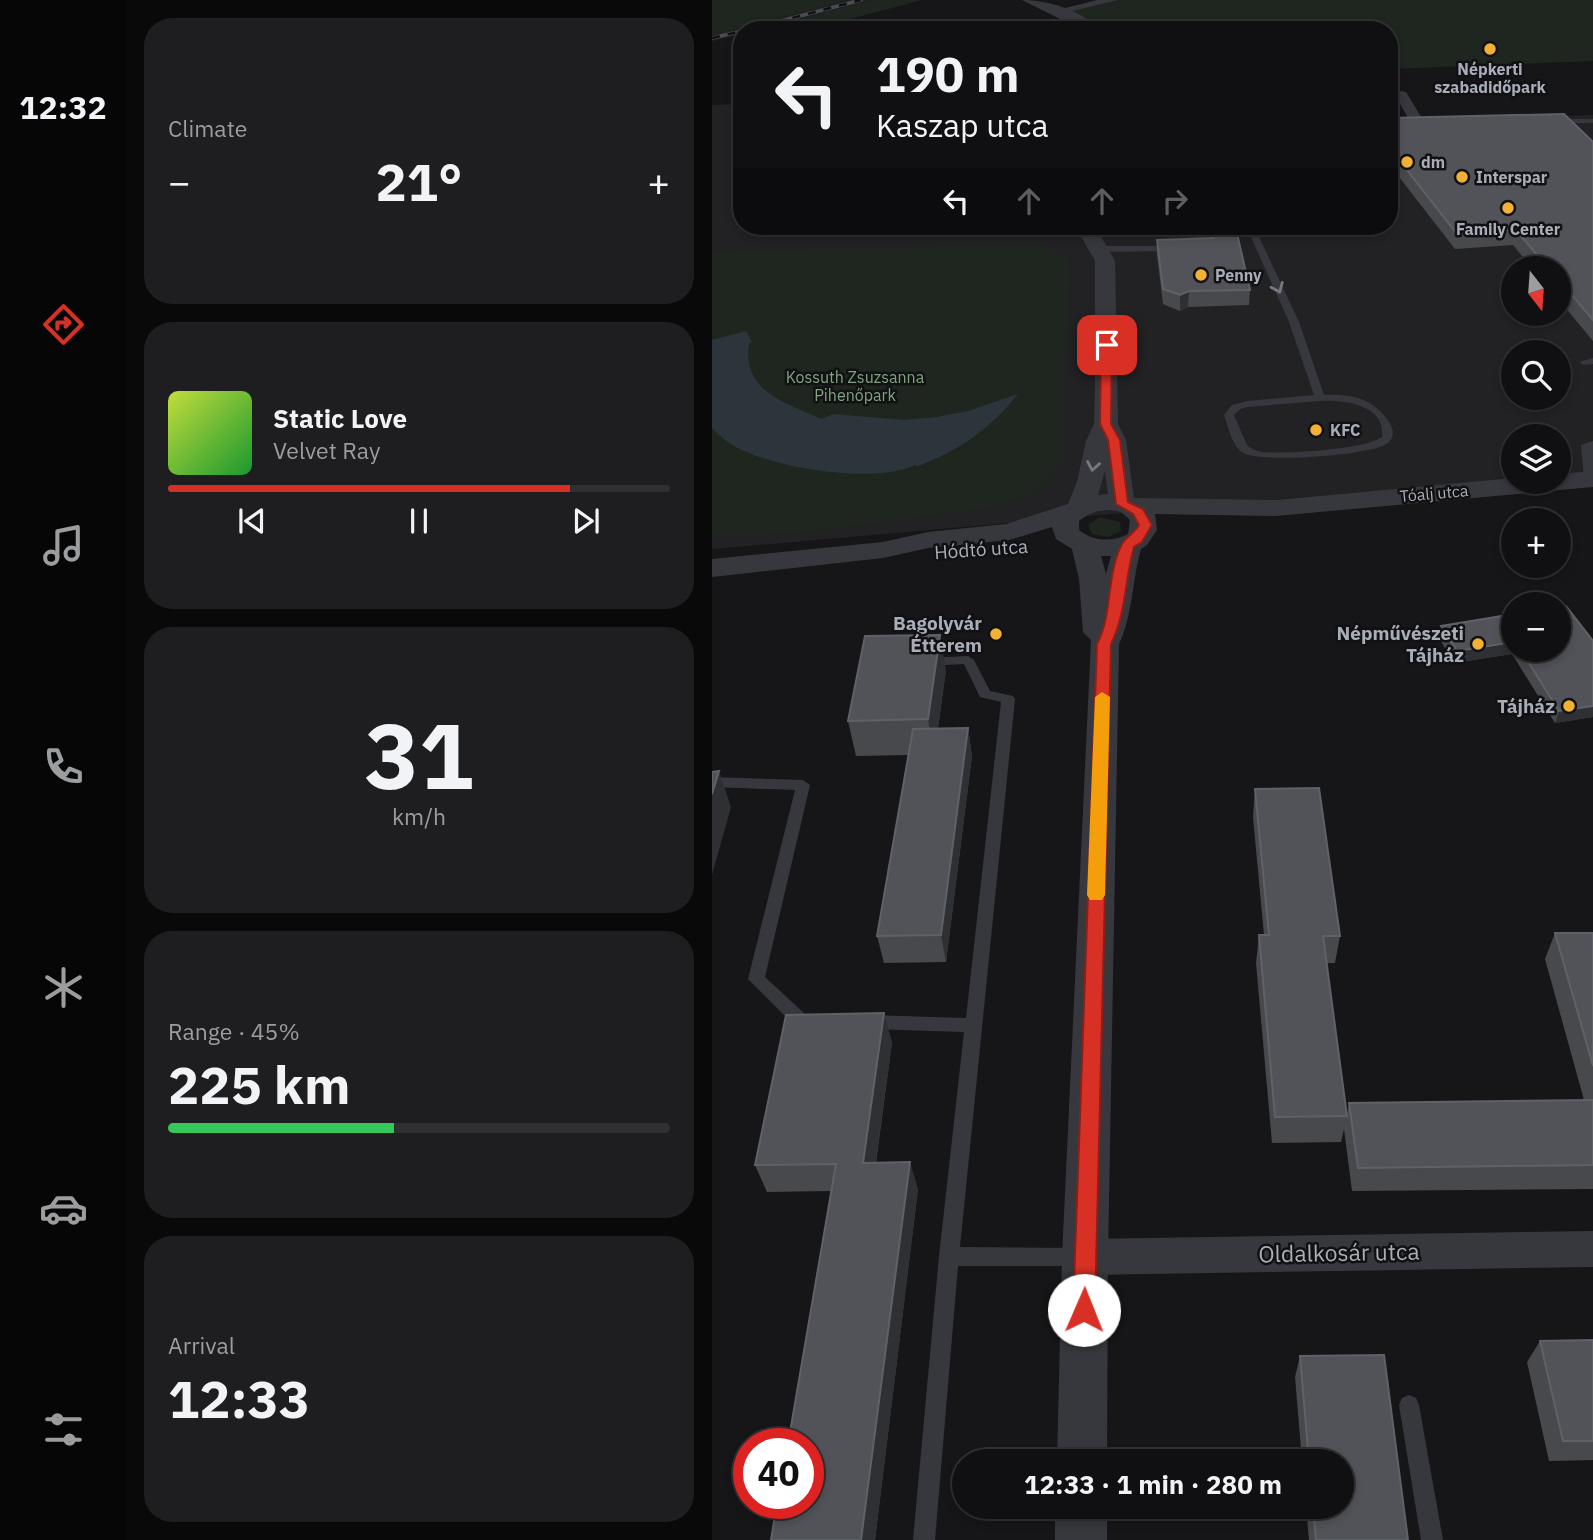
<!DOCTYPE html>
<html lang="en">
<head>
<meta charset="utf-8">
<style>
  :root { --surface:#101012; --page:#1e1e20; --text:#f1f3f6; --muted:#9c9d9f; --line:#303032; --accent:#d93025 }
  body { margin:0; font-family:"IBM Plex Sans",sans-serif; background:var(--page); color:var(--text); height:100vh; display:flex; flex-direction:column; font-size:26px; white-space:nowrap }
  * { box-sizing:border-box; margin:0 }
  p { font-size:23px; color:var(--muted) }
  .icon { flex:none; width:38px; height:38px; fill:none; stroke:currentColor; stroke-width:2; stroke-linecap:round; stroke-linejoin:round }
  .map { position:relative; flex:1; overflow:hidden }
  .panel { display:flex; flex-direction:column; gap:18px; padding:18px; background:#09090a; width:586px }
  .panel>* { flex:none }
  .top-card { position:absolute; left:21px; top:21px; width:665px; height:214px; border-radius:28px; box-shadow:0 4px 10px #0003,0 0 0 2px var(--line); background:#101012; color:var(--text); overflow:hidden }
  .needle { width:46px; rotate:163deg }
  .tools { position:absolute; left:789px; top:256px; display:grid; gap:14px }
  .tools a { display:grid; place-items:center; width:70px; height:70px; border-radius:50%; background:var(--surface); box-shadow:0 4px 10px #0003,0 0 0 2px var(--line); font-size:35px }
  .speed { position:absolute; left:21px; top:1428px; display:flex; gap:14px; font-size:35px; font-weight:700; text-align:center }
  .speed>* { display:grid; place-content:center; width:91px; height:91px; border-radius:50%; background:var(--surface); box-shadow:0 4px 10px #0003,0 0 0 2px var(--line); line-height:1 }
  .speed .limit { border:10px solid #d22; background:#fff; color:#111 }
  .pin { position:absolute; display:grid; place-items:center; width:60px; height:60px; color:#fff; margin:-30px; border-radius:14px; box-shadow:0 4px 10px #0006 }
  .me { position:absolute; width:77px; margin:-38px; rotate:1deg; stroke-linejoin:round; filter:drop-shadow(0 0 5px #0008) }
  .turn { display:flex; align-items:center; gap:24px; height:147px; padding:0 28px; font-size:32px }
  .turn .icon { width:91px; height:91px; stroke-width:2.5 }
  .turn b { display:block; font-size:49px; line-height:60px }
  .lanes { display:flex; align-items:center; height:66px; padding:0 28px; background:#0003; justify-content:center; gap:35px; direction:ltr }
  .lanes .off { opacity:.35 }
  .big { font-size:52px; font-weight:700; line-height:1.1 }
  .panel .widget { flex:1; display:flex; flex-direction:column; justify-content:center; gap:10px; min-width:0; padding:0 24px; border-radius:28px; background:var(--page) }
  .panel .dial { align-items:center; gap:0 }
  .dial b { font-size:91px; line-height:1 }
  .song { display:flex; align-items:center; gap:21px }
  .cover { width:84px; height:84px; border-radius:10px; background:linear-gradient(135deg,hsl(70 70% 55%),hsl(130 70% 35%)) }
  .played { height:7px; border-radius:4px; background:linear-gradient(90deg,var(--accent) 80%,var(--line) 80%) }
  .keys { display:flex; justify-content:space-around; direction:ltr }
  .heat { display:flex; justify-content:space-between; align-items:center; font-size:38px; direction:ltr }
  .charge { height:10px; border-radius:5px; background:linear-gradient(90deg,#34c759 45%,var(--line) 0) }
  .trip { position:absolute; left:240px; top:1449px; width:402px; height:70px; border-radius:35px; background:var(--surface); box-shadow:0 4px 10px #0003,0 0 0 2px var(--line); font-weight:700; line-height:70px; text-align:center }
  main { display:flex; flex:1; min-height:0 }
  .tab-bar { display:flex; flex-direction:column; width:126px; justify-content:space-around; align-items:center; background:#060607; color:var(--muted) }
  .tab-bar .icon { width:49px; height:49px }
  .tab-bar .active { color:var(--accent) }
  .tab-bar b { font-size:32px; color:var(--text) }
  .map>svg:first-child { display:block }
</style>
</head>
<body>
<main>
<nav class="tab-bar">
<b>12:32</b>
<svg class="icon active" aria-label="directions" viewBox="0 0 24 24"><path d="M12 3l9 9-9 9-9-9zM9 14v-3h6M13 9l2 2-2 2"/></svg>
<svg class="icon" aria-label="music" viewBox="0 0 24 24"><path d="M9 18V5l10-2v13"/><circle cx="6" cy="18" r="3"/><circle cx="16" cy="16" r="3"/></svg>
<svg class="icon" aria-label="phone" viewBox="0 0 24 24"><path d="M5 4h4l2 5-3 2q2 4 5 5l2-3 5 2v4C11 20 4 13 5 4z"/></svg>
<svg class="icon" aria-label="climate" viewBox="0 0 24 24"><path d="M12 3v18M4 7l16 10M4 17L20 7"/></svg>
<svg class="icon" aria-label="car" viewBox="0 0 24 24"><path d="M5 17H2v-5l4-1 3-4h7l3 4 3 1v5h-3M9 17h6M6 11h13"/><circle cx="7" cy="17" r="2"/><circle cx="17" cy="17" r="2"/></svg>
<svg class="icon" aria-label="filters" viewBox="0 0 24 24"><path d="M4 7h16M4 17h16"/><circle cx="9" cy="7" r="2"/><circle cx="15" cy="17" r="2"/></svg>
</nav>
<section class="panel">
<div class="widget"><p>Climate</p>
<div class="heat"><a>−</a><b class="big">21°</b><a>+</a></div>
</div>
<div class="widget">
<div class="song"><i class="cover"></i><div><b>Static Love</b><p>Velvet Ray</p></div></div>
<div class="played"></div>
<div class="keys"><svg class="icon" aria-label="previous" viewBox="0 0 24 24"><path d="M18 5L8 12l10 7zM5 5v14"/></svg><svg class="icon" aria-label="pause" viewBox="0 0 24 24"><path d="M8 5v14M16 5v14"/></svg><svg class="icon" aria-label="next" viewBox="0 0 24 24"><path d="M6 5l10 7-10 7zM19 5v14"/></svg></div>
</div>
<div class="widget dial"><b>31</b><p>km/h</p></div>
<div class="widget"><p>Range · 45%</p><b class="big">225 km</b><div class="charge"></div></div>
<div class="widget"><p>Arrival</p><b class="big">12:33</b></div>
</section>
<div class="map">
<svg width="881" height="1540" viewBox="0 0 881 1540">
  <rect width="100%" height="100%" fill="#161618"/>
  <!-- built -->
  <path fill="#222225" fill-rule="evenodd" d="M 137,0 L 160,0 L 45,30 L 30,30 L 30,34 L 0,41 L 0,35 Z
    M 30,104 L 30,226 L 677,226 L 677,121 L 881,115 L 881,472 L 847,475 L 847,436 L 802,436 L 801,479 L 0,549 L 0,105 ZM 802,268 L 847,268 L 847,313 L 802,313 ZM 802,352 L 847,352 L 847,397 L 802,397 Z"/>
  <!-- green -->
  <path fill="#1e261f" d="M 0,0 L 137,0 L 0,35 Z
    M 160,0 L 210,0 L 97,30 L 45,30 Z
    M 401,0 L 881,0 L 881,61 L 677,69 L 677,30 L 381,30 L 348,11 Z
    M 332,243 L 344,255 L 356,255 L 358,270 L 352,358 L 352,459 L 331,487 L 317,495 L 277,508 L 90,533 L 0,536 L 0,252 Z
    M 388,517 L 408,522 L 409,531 L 396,537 L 380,534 L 376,525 Z"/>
  <!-- water -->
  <path fill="#2c353c" d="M 34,331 L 40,342 L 37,344 C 30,392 73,402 109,419 L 122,414 L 192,420 L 225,417 L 256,411 L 306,394 C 279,428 247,451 206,466 L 203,465 C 161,485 55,468 17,443 C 11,439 5,433 0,428 L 0,340 Z"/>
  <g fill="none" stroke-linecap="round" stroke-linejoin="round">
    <!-- service -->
    <path fill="#37383d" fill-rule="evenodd" d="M 840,119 L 881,119 L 881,123 L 837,123 Z
      M 534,226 L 542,226 L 587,322 L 612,395 C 639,394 661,398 677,422 C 681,429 683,435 677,442 C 664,456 549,463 531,453 C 520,446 516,426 512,415 L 520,405 L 535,401 L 602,395 L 577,322 ZM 608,401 C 631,400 674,404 670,437 C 652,450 573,454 550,452 C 544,451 540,449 535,445 L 522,415 L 528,409 L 535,407 Z
      M 462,246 L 466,249 L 465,251 L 386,252 L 382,249 L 386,246 Z
      M 881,358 L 881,364 L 872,365 L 867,362 Z
      M 881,441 L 881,481 L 877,482 L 872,479 L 869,445 Z
      M 256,656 L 262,660 L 278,691 L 301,696 L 303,699 L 248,1247 L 368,1248 L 375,1250 L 378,1257 L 375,1264 L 368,1266 L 246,1266 L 223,1540 L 201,1540 L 227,1256 L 252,1032 L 158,1029 L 152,1027 L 150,1022 L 152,1017 L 158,1015 L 254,1018 L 289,702 L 268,697 L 252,664 L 215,666 L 209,662 L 215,658 Z
      M 0,777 L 91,780 L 98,785 L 53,977 L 93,1014 L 105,1016 L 107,1021 L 105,1026 L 99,1028 L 83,1026 L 36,979 L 83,790 L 0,787 Z
      M 697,1395 L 704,1398 L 707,1405 L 731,1540 L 709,1540 L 687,1405 L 690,1398 Z"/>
    <!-- minor -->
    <path fill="#37383d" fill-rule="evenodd" d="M 385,0 L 406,0 L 348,14 L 342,11 Z
      M 689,91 L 694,92 L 714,125 L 712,128 L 702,128 L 700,125 L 683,95 Z
      M 881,1231 L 881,1267 L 373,1275 L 360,1270 L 355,1257 L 360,1244 L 373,1239 Z"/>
    <!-- tertiary -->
    <path fill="#37383d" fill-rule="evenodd" d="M 310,0 C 337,0 369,10 388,30 L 370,30 Z
      M 363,226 L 383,226 L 403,261 L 406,424 L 414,440 L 422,498 L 564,500 L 802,478 L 802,481 L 847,481 L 847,474 L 881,471 L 881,487 L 564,516 L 443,514 L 445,530 L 435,545 L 429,549 C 420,580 421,615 407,644 L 396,1257 L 395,1461 L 345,1461 L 350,1257 L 379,640 L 371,632 L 367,579 L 360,549 L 344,539 L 340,527 L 297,540 L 216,548 L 171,558 L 0,577 L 0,559 L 171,542 L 216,532 L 294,524 L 356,504 L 365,482 L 374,441 L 382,424 L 383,388 L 383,261 ZM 393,471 L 396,494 L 386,495 ZM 399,510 L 409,512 L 418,520 L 416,534 C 400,542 382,542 367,530 L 367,521 C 377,513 386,510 399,510 ZM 389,556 L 399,556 L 394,574 Z
      M 343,1507 L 395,1507 L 395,1540 L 343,1540 Z"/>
    <!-- rail casing -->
    <g stroke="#4a4c52" stroke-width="3.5">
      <path id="rail" d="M 34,30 L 149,0
        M 0,38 L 30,31"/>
    </g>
    <!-- rail -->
    <use href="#rail" stroke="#111113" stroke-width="2.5" stroke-dasharray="8" stroke-linecap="butt"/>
  </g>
  <!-- wall -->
  <path fill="#47494d" d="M 677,118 L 881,142 L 881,341 L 847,300 L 847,268 L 820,268 L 801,245 L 743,249 L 677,164 Z
    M 499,229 L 538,290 L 537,305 L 476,307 L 468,311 L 451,304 L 445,255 L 445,240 L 499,239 Z
    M 802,614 L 802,649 L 847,649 L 881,641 L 881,717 L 843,723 L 800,654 L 742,663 L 727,638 L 729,626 Z
    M 234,670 L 226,728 L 256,728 L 260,756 L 234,962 L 172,963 L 165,936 L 196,755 L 144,756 L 136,721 Z
    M 543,789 L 628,936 L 623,963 L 615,963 L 635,1115 L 637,1103 L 872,1100 L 833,959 L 843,933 L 881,933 L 881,1189 L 640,1191 L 632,1129 L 629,1142 L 560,1143 L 544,963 L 547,935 L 552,935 L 541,817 Z
    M 180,1042 L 164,1163 L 206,1189 L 163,1540 L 59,1540 L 119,1191 L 55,1192 L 43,1165 Z
    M 881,1340 L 881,1460 L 837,1461 L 815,1362 L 828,1341 Z
    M 588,1356 L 696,1540 L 597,1540 L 594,1507 L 630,1507 L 630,1461 L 590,1461 L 583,1377 Z"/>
  <!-- shaded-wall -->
  <path fill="#2f3033" d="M 477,291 L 476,307 L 468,311 L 468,295 Z
    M 228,635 L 234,670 L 222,754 L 216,719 Z
    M 802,642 L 800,654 L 742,663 L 745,651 Z
    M 881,706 L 881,717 L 843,723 L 847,711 Z
    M 256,728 L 260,756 L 234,962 L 229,935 Z
    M 7,771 L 19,807 L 0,875 L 0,794 Z
    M 172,1013 L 180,1042 L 160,1190 L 151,1163 Z
    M 198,1162 L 206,1189 L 163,1540 L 149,1540 Z"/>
  <!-- building -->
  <path fill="#525359" stroke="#5f6168" stroke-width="2" d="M 852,114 L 881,142 L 881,320 L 847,280 L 847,268 L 836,268 L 804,230 L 745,234 L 677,147 L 677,118 Z
    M 499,229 L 524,229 L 538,290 L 477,291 L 468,295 L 451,289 L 445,240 L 501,238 Z
    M 854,606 L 881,641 L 881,706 L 847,711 L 808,649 L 847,649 L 847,607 Z
    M 802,614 L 802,642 L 745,651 L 729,626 Z
    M 228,635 L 216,719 L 136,721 L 153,636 Z
    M 256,728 L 229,935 L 165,936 L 201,729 Z
    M 7,771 L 0,794 L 0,772 Z
    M 607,788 L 628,936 L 611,936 L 635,1116 L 563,1117 L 547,935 L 557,935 L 543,789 Z
    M 843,933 L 881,933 L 881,1066 Z
    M 172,1013 L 151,1163 L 198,1162 L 149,1540 L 59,1540 L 65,1503 L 96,1503 L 96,1444 L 76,1444 L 124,1164 L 43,1165 L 74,1015 Z
    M 881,1100 L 881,1165 L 646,1168 L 637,1103 Z
    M 881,1340 L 881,1441 L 851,1441 L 828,1341 Z
    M 672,1355 L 696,1540 L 604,1540 L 601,1507 L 630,1507 L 630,1461 L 597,1461 L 588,1356 Z"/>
  <!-- one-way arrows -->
  <defs><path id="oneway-chevron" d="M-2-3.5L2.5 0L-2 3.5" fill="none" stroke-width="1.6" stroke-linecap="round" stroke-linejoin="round" transform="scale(1.75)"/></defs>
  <g stroke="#757881">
    <use href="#oneway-chevron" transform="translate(566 288) rotate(67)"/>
    <use href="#oneway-chevron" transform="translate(381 466) rotate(100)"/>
  </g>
  <!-- route -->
  <path fill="#d93025" stroke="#8d1f18" stroke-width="2" d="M 395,342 L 400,345 L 399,424 L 408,440 L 416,502 L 431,509 L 440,525 L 430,542 L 422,547 C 413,578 414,615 399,644 L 383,1310 L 380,1318 L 372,1321 L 364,1318 L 361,1310 L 385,644 C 401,613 394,577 409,546 C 412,538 422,534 427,525 L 421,514 L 404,504 L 396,440 L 388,424 L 389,345 Z"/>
  <!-- slow -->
  <path fill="#f59e0b" d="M 390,692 L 398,697 L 393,895 L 390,900 L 378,900 L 375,895 L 383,697 Z"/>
  <!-- markers -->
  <g fill="#f2b134" stroke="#111113" stroke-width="2.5">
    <circle cx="778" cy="49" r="7"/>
    <circle cx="695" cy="162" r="7"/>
    <circle cx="750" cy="177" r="7"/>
    <circle cx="796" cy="208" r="7"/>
    <circle cx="489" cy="275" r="7"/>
    <circle cx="604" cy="430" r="7"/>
    <circle cx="284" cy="634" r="7"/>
    <circle cx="766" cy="644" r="7"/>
    <circle cx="857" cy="706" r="7"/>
  </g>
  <g text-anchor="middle" stroke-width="5" stroke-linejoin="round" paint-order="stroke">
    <!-- far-poi labels -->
    <g font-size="16" font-weight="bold" fill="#a8adb8" stroke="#111113" text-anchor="start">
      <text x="778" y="75" text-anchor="middle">Népkerti<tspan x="778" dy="18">szabadidőpark</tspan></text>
      <text x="709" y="168">dm</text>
      <text x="764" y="183">Interspar</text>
      <text x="796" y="235" text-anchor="middle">Family Center</text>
      <text x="503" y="281">Penny</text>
      <text x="618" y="436">KFC</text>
    </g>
    <!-- far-park labels -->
    <g font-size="16" fill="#7fa381" stroke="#111113">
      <text x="143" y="383">Kossuth Zsuzsanna<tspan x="143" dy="18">Pihenőpark</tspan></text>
    </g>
    <!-- far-street labels -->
    <g font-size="16" fill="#a8adb8" stroke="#111113">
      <text transform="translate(722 493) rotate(-5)" y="6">Tóalj utca</text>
    </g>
    <!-- street labels -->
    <g font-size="19" fill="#a8adb8" stroke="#111113">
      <text transform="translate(269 549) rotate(-4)" y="7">Hódtó utca</text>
    </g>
    <!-- poi labels -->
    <g font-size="19" font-weight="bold" fill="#a8adb8" stroke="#111113" text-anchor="end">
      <text x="270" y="630">Bagolyvár<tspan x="270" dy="22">Étterem</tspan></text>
      <text x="752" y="640">Népművészeti<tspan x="752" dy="22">Tájház</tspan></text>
      <text x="843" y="713">Tájház</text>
    </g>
    <!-- near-street labels -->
    <g font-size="23" fill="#a8adb8" stroke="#111113">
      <text transform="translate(627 1253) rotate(-1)" y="8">Oldalkosár utca</text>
    </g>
  </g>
</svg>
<div class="tools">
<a><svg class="needle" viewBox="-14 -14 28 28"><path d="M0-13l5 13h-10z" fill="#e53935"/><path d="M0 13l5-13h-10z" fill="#9c9d9f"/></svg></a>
<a><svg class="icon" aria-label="search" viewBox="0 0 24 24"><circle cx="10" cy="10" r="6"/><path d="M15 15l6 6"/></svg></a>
<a><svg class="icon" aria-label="layers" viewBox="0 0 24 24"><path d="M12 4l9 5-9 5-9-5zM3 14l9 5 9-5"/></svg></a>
<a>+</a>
<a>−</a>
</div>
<div class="speed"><div class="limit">40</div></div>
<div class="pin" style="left:395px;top:345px;background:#d93025"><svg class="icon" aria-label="arrive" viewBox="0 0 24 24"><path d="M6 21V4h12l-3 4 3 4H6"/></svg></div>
<svg class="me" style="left:372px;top:1310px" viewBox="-20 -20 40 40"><circle r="19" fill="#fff"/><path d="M0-13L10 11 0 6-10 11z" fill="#d93025"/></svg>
<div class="trip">12:33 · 1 min · 280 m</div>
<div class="top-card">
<div class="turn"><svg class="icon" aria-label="left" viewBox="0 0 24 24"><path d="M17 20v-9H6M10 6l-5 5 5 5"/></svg><div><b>190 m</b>Kaszap utca</div></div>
<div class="lanes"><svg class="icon" aria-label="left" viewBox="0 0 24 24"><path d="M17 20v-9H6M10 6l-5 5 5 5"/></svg><svg class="icon off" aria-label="ahead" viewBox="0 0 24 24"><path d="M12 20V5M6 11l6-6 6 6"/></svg><svg class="icon off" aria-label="ahead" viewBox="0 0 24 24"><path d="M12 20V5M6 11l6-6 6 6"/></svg><svg class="icon off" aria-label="right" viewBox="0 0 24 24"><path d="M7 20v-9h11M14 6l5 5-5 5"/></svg></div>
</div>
</div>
</main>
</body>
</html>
